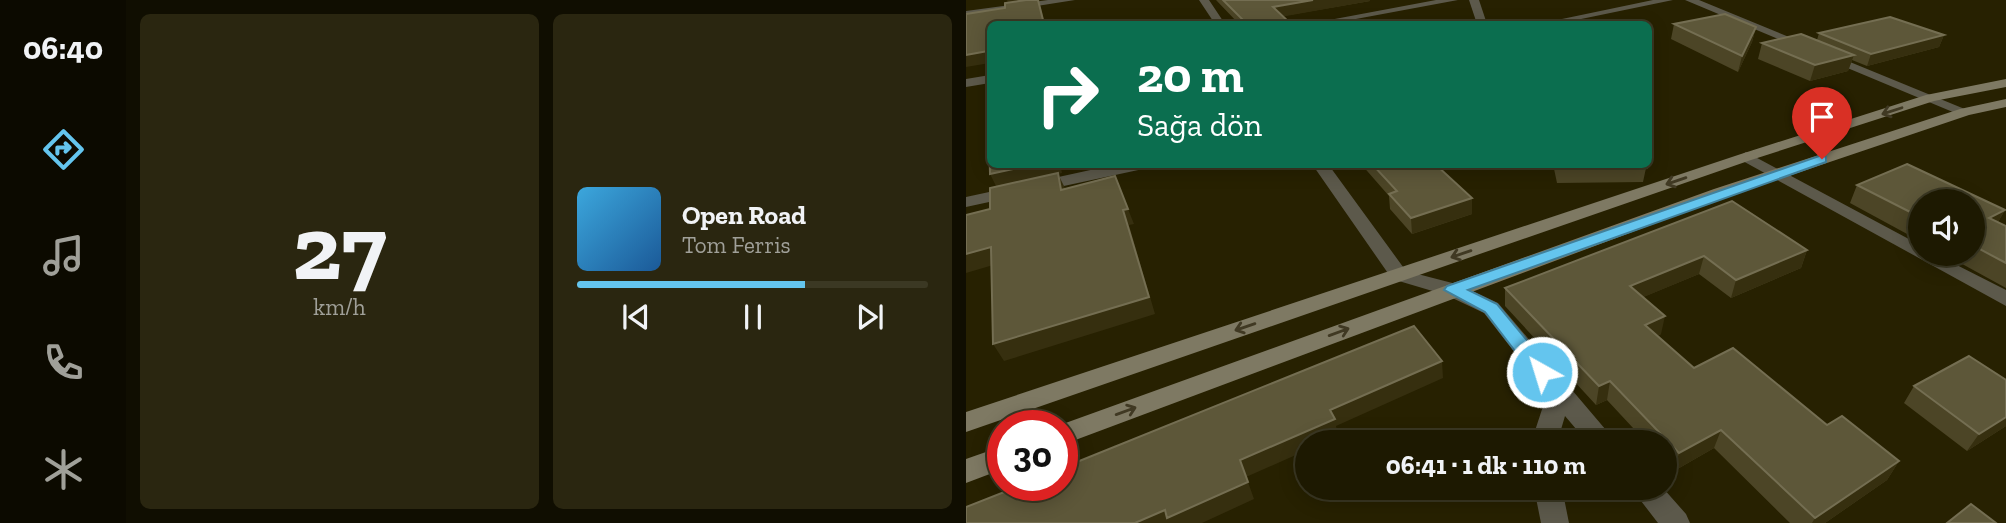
<!DOCTYPE html>
<html lang="tr">
<head>
<meta charset="utf-8">
<style>
  :root { --surface:#1d1901; --page:#2a2610; --text:#f1f3f6; --muted:#a0a099; --line:#3b3823; --accent:#64c5ee }
  body { margin:0; font-family:"Zilla Slab",serif; background:var(--page); color:var(--text); height:100vh; display:flex; flex-direction:column; font-size:26px; white-space:nowrap }
  * { box-sizing:border-box; margin:0 }
  p { font-size:23px; color:var(--muted) }
  .icon { flex:none; width:38px; height:38px; fill:none; stroke:currentColor; stroke-width:2; stroke-linecap:round; stroke-linejoin:round }
  .map { position:relative; flex:1; overflow:hidden }
  .details { display:flex; flex-direction:column; gap:14px; padding:14px; background:#100e01; width:840px }
  .details>* { flex:none }
  .top-card { position:absolute; left:21px; top:21px; width:665px; height:147px; border-radius:10px; box-shadow:0 4px 18px #0003,0 0 0 2px var(--line); background:#0b6e4f; color:#fff; overflow:hidden }
  .controls { position:absolute; left:942px; top:189px; display:grid; gap:14px }
  .controls a { display:grid; place-items:center; width:77px; height:77px; border-radius:50%; background:var(--surface); box-shadow:0 4px 18px #0003,0 0 0 2px var(--line); font-size:35px }
  .speed { position:absolute; left:21px; top:410px; display:flex; gap:14px; font-size:35px; font-weight:700; text-align:center }
  .speed>* { display:grid; place-content:center; width:91px; height:91px; border-radius:50%; background:var(--surface); box-shadow:0 4px 18px #0003,0 0 0 2px var(--line); line-height:1 }
  .speed .limit { border:10px solid #d22; background:#fff; color:#111 }
  .pin { position:absolute; display:grid; place-items:center; width:60px; height:60px; color:#fff; margin:-72px -30px; border-radius:50% 50% 50% 0; rotate:-45deg; box-shadow:0 0 7px #0007 }
  .pin .icon { rotate:45deg }
  .me { position:absolute; width:77px; margin:-38px; rotate:321deg; stroke-linejoin:round; filter:drop-shadow(0 0 5px #0008) }
  .turn { display:flex; align-items:center; gap:24px; height:147px; padding:0 35px; font-size:32px }
  .turn .icon { width:91px; height:91px; stroke-width:2.5 }
  .turn b { display:block; font-size:49px; line-height:60px }
  .details .card { flex:1; display:flex; flex-direction:column; justify-content:center; gap:10px; min-width:0; padding:0 24px; border-radius:10px; background:var(--page) }
  .details .dial { align-items:center; gap:0 }
  .dial b { font-size:91px; line-height:1 }
  .song { display:flex; align-items:center; gap:21px }
  .cover { width:84px; height:84px; border-radius:10px; background:linear-gradient(135deg,hsl(200 70% 55%),hsl(210 70% 35%)) }
  .played { height:7px; border-radius:4px; background:linear-gradient(90deg,var(--accent) 65%,var(--line) 65%) }
  .keys { display:flex; justify-content:space-around; direction:ltr }
  .details .tiles { flex:1; display:grid; gap:14px; grid-template-columns:repeat(2,1fr) }
  .trip { position:absolute; left:329px; top:430px; width:382px; height:70px; border-radius:35px; background:var(--surface); box-shadow:0 4px 18px #0003,0 0 0 2px var(--line); font-weight:700; line-height:70px; text-align:center }
  main { display:flex; flex:1; min-height:0 }
  .tabs { display:flex; flex-direction:column; width:126px; justify-content:space-around; align-items:center; background:#0c0a00; color:var(--muted) }
  .tabs .icon { width:49px; height:49px }
  .tabs .active { color:var(--accent) }
  .tabs b { font-size:32px; color:var(--text) }
  .map>svg:first-child { display:block }
</style>
</head>
<body>
<main>
<nav class="tabs">
<b>06:40</b>
<svg class="icon active" aria-label="directions" viewBox="0 0 24 24"><path d="M12 3l9 9-9 9-9-9zM9 14v-3h6M13 9l2 2-2 2"/></svg>
<svg class="icon" aria-label="music" viewBox="0 0 24 24"><path d="M9 18V5l10-2v13"/><circle cx="6" cy="18" r="3"/><circle cx="16" cy="16" r="3"/></svg>
<svg class="icon" aria-label="phone" viewBox="0 0 24 24"><path d="M5 4h4l2 5-3 2q2 4 5 5l2-3 5 2v4C11 20 4 13 5 4z"/></svg>
<svg class="icon" aria-label="climate" viewBox="0 0 24 24"><path d="M12 3v18M4 7l16 10M4 17L20 7"/></svg>
</nav>
<section class="details">
<div class="tiles">
<div class="card dial"><b>27</b><p>km/h</p></div>
<div class="card">
<div class="song"><i class="cover"></i><div><b>Open Road</b><p>Tom Ferris</p></div></div>
<div class="played"></div>
<div class="keys"><svg class="icon" aria-label="previous" viewBox="0 0 24 24"><path d="M18 5L8 12l10 7zM5 5v14"/></svg><svg class="icon" aria-label="pause" viewBox="0 0 24 24"><path d="M8 5v14M16 5v14"/></svg><svg class="icon" aria-label="next" viewBox="0 0 24 24"><path d="M6 5l10 7-10 7zM19 5v14"/></svg></div>
</div>
</div>
</section>
<div class="map">
<svg width="1040" height="523" viewBox="0 0 1040 523">
  <rect width="100%" height="100%" fill="#272101"/>
  <g fill="none" stroke-linecap="round" stroke-linejoin="round">
    <!-- minor -->
    <path fill="#5c594b" fill-rule="evenodd" d="M 82,0 L 109,0 L 0,17 L 0,11 Z
      M 233,0 L 243,0 L 259,24 L 249,24 Z
      M 470,0 L 492,0 L 363,24 L 342,24 Z
      M 503,0 L 513,0 L 521,24 L 511,24 Z
      M 687,0 L 707,0 L 591,24 L 572,24 Z
      M 719,0 L 733,0 L 1006,112 L 994,115 Z
      M 24,75 L 24,83 L 0,87 L 0,79 Z
      M 780,152 L 954,245 L 954,254 L 969,254 L 1040,290 L 1040,306 L 775,160 L 772,157 Z
      M 152,164 L 185,164 L 177,169 L 0,207 L 0,197 Z
      M 346,164 L 362,164 L 440,271 L 494,285 L 532,303 L 651,443 L 622,443 L 599,416 L 591,443 L 565,443 L 581,394 L 518,313 L 480,295 L 426,279 Z
      M 568,488 L 596,488 L 603,523 L 575,523 Z
      M 665,488 L 697,488 L 720,514 L 724,523 L 692,523 Z"/>
    <!-- secondary -->
    <path fill="#7e7963" fill-rule="evenodd" d="M 1040,79 L 1040,87 L 968,101 L 785,160 L 0,432 L 0,412 L 775,154 L 960,95 Z
      M 1040,99 L 1040,107 L 1003,115 L 760,197 L 96,445 L 96,425 L 94,425 L 748,189 L 994,109 Z
      M 37,446 L 37,469 L 0,483 L 0,459 Z"/>
  </g>
  <!-- wall -->
  <path fill="#4c4526" d="M 250,0 L 404,0 L 404,1 L 317,16 L 325,24 L 273,24 Z
    M 708,24 L 790,27 L 786,42 L 772,72 L 705,39 Z
    M 853,33 L 978,35 L 973,47 L 901,66 L 886,60 L 882,71 L 844,81 L 792,59 L 796,43 L 851,40 Z
    M 395,164 L 469,164 L 506,214 L 446,234 L 424,209 L 423,196 Z
    M 587,164 L 678,164 L 680,168 L 677,182 L 591,183 Z
    M 941,164 L 1039,210 L 1032,222 L 1040,226 L 1040,288 L 978,254 L 1006,254 L 1006,201 L 954,201 L 954,241 L 884,203 L 891,185 Z
    M 766,201 L 841,250 L 835,268 L 765,298 L 733,274 L 677,297 L 695,334 L 691,336 L 728,368 L 861,425 L 933,461 L 921,480 L 859,523 L 824,523 L 748,448 L 708,471 L 698,461 L 698,443 L 681,443 L 641,400 L 630,405 L 539,306 L 539,288 Z
    M 1040,380 L 1040,426 L 1001,451 L 938,403 L 948,386 Z"/>
  <!-- shaded-wall -->
  <path fill="#362f0f" d="M 41,0 L 62,0 L 42,3 Z
    M 72,0 L 75,8 L 79,24 L 78,24 Z
    M 347,0 L 404,0 L 404,1 L 309,18 L 307,7 Z
    M 790,27 L 786,42 L 772,72 L 776,56 Z
    M 978,35 L 973,47 L 901,66 L 905,54 Z
    M 22,51 L 24,63 L 0,67 L 0,55 Z
    M 888,55 L 882,71 L 844,81 L 849,65 Z
    M 70,164 L 94,164 L 96,173 L 92,174 L 99,188 L 102,205 L 31,188 L 24,174 Z
    M 506,198 L 506,214 L 446,234 L 445,218 Z
    M 162,209 L 168,224 L 163,225 L 189,314 L 38,361 L 27,344 L 157,210 Z
    M 1039,210 L 1028,229 L 1023,218 Z
    M 25,247 L 34,263 L 0,273 L 0,254 Z
    M 841,250 L 835,268 L 765,298 L 770,280 Z
    M 738,256 L 733,274 L 661,304 L 664,286 Z
    M 699,316 L 695,334 L 675,344 L 679,325 Z
    M 476,361 L 477,378 L 370,426 L 372,436 L 358,443 L 341,443 L 341,450 L 280,477 L 274,460 L 364,410 Z
    M 644,381 L 641,400 L 630,405 L 633,386 Z
    M 1040,417 L 1040,426 L 1001,451 L 1013,434 Z
    M 755,430 L 748,448 L 708,471 L 713,453 Z
    M 933,461 L 921,480 L 859,523 L 846,523 L 849,518 Z
    M 282,482 L 288,499 L 236,523 L 169,523 L 199,510 Z"/>
  <!-- building -->
  <path fill="#5d5739" stroke="#746e52" stroke-width="2" d="M 60,0 L 72,0 L 78,24 L 24,24 L 24,81 L 22,51 L 0,55 L 0,14 L 39,8 L 39,3 Z
    M 257,0 L 347,0 L 307,7 L 325,24 L 281,24 Z
    M 759,14 L 790,27 L 776,56 L 708,24 Z
    M 924,17 L 978,35 L 905,54 L 853,33 Z
    M 835,34 L 888,55 L 849,65 L 796,43 Z
    M 23,127 L 24,127 L 24,164 L 70,164 L 24,174 Z
    M 406,164 L 469,164 L 506,198 L 445,218 L 423,194 L 431,191 Z
    M 592,164 L 678,164 L 680,168 L 592,168 Z
    M 941,164 L 1039,210 L 1023,218 L 1040,226 L 1040,263 L 1006,245 L 1006,201 L 954,201 L 954,217 L 891,185 Z
    M 92,173 L 95,190 L 149,176 L 162,209 L 157,210 L 183,297 L 27,344 L 25,247 L 0,254 L 0,215 L 24,209 L 24,188 Z
    M 766,201 L 841,250 L 770,280 L 738,256 L 664,286 L 699,316 L 679,325 L 728,368 L 767,348 L 861,425 L 876,416 L 933,461 L 849,518 L 755,430 L 713,453 L 644,381 L 633,386 L 539,288 Z
    M 448,326 L 476,361 L 364,410 L 369,419 L 274,460 L 282,482 L 201,518 L 199,510 L 169,523 L 0,523 L 0,507 L 56,485 L 96,485 L 96,468 Z
    M 1003,356 L 1040,380 L 1040,417 L 1013,434 L 948,386 Z
    M 1005,504 L 1030,523 L 981,523 Z"/>
  <!-- one-way arrows -->
  <defs><path id="oneway-shaft" d="M-6 0H5M1.5-3L5.5 0L1.5 3" fill="none" stroke-width="1.6" stroke-linecap="round" stroke-linejoin="round" transform="scale(1.75)"/></defs>
  <g stroke="#403923">
    <use href="#oneway-shaft" transform="translate(926 111) rotate(162)"/>
    <use href="#oneway-shaft" transform="translate(710 181) rotate(161)"/>
    <use href="#oneway-shaft" transform="translate(495 254) rotate(161)"/>
    <use href="#oneway-shaft" transform="translate(279 327) rotate(161)"/>
    <use href="#oneway-shaft" transform="translate(373 332) rotate(-20)"/>
    <use href="#oneway-shaft" transform="translate(160 411) rotate(-20)"/>
  </g>
  <!-- route -->
  <path fill="#64c5ee" stroke="#41809b" stroke-width="2" d="M 856,155 L 860,157 L 860,162 L 502,290 L 531,304 L 583,367 L 586,372 L 583,377 L 569,377 L 519,312 L 478,290 L 481,286 Z"/>
</svg>
<div class="controls">
<a><svg class="icon" aria-label="sound" viewBox="0 0 24 24"><path d="M4 9h4l5-4v14l-5-4H4zM17 9q2 3 0 6"/></svg></a>
</div>
<div class="speed"><div class="limit">30</div></div>
<div class="pin" style="left:856px;top:159px;background:#d93025"><svg class="icon" aria-label="arrive" viewBox="0 0 24 24"><path d="M6 21V4h12l-3 4 3 4H6"/></svg></div>
<svg class="me" style="left:576px;top:372px" viewBox="-20 -20 40 40"><circle r="17" fill="#64c5ee" stroke="#fff" stroke-width="3"/><path d="M0-11L8 9 0 5-8 9z" fill="#fff"/></svg>
<div class="trip">06:41 · 1 dk · 110 m</div>
<div class="top-card">
<div class="turn"><svg class="icon" aria-label="right" viewBox="0 0 24 24"><path d="M7 20v-9h11M14 6l5 5-5 5"/></svg><div><b>20 m</b>Sağa dön</div></div>
</div>
</div>
</main>
</body>
</html>
